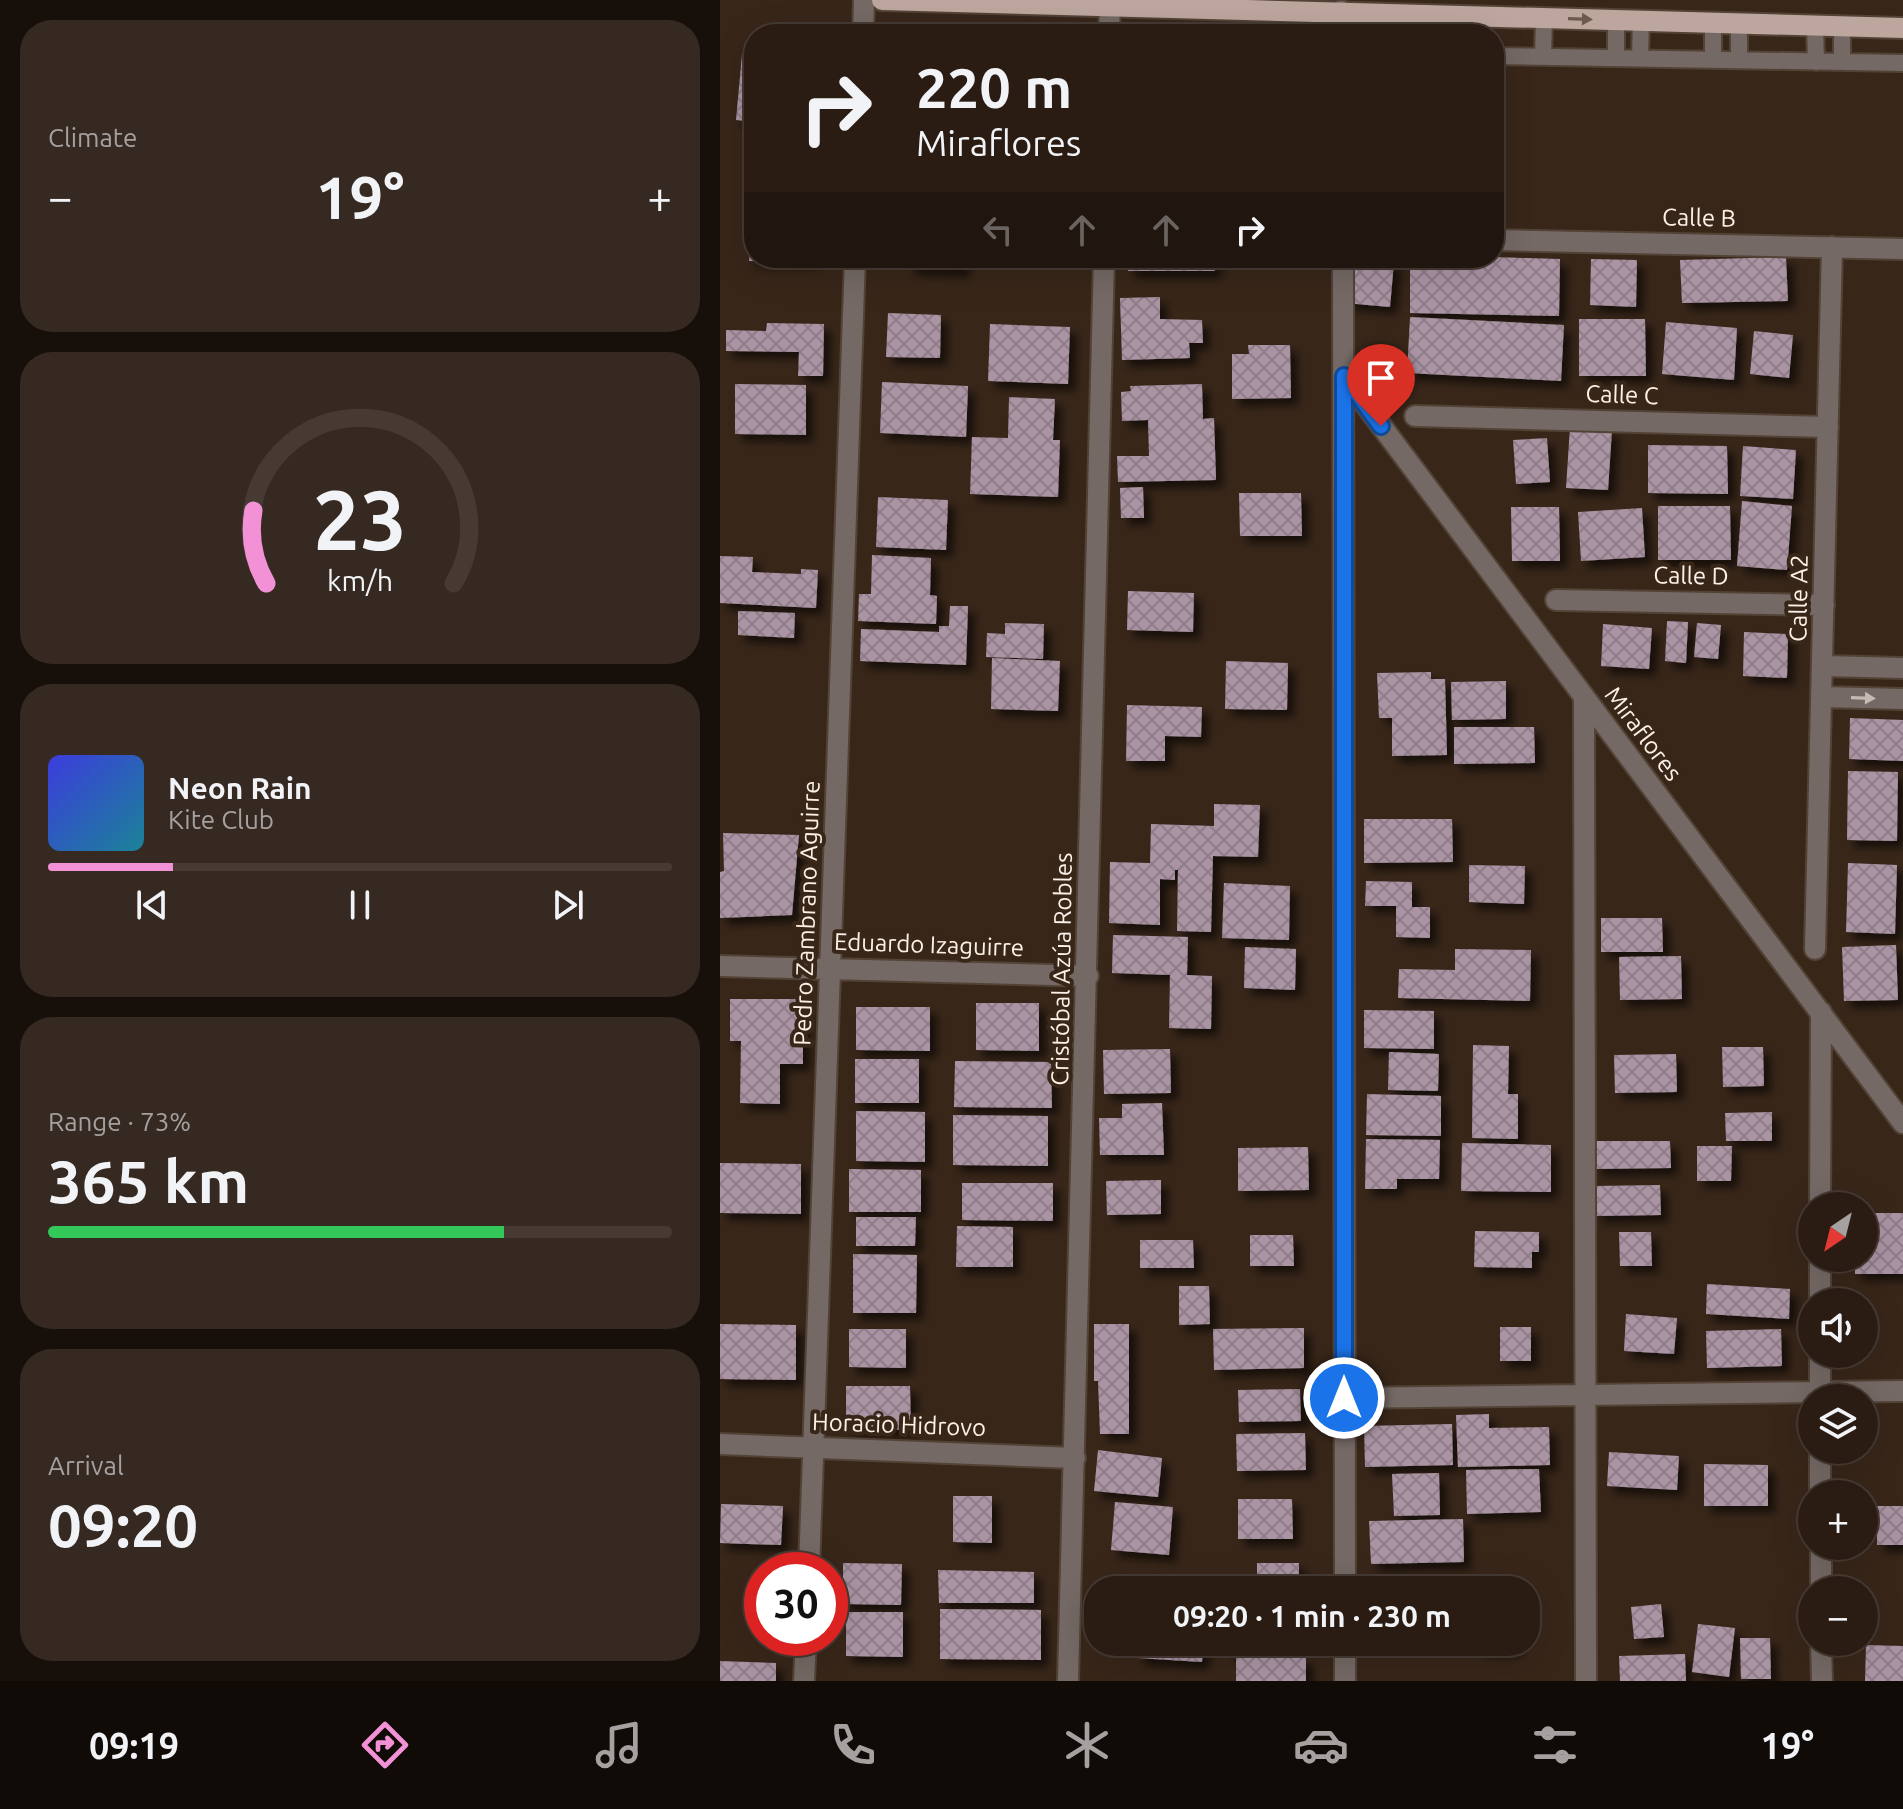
<!DOCTYPE html>
<html lang="en">
<head>
<meta charset="utf-8">
<style>
  :root { --surface:#2a1c13; --page:#362921; --text:#f1f3f6; --muted:#a5a1a0; --line:#463a33; --accent:#f291d6 }
  body { margin:0; font-family:Ubuntu,sans-serif; background:var(--page); color:var(--text); height:100vh; display:flex; flex-direction:column; font-size:30px; white-space:nowrap }
  * { box-sizing:border-box; margin:0 }
  p { font-size:26px; color:var(--muted) }
  .icon { flex:none; width:44px; height:44px; fill:none; stroke:currentColor; stroke-width:2; stroke-linecap:round; stroke-linejoin:round }
  .map { position:relative; flex:1; overflow:hidden }
  .details { display:flex; flex-direction:column; gap:20px; padding:20px; background:#170f0a; width:720px }
  .details>* { flex:none }
  .guide { position:absolute; left:24px; top:24px; width:760px; height:244px; border-radius:32px; box-shadow:0 8px 32px #0002,0 0 0 2px var(--line); background:#2a1c13; color:var(--text); overflow:hidden }
  .needle { width:52px; rotate:215deg }
  .fabs { position:absolute; left:1078px; top:1192px; display:grid; gap:16px }
  .fabs a { display:grid; place-items:center; width:80px; height:80px; border-radius:50%; background:var(--surface); box-shadow:0 8px 32px #0002,0 0 0 2px var(--line); font-size:40px }
  .speed { position:absolute; left:24px; top:1552px; display:flex; gap:16px; font-size:40px; font-weight:700; text-align:center }
  .speed>* { display:grid; place-content:center; width:104px; height:104px; border-radius:50%; background:var(--surface); box-shadow:0 8px 32px #0002,0 0 0 2px var(--line); line-height:1 }
  .speed .limit { border:12px solid #d22; background:#fff; color:#111 }
  .pin { position:absolute; display:grid; place-items:center; width:68px; height:68px; color:#fff; margin:-82px -34px; border-radius:50% 50% 50% 0; rotate:-45deg; box-shadow:0 0 8px #0007 }
  .pin .icon { rotate:45deg }
  .me { position:absolute; width:88px; margin:-44px; rotate:0deg; stroke-linejoin:round; filter:drop-shadow(0 0 6px #0008) }
  .turn { display:flex; align-items:center; gap:28px; height:168px; padding:0 40px; font-size:36px }
  .turn .icon { width:104px; height:104px; stroke-width:2.5 }
  .turn b { display:block; font-size:56px; line-height:68px }
  .lanes { display:flex; align-items:center; height:76px; padding:0 40px; background:#0003; justify-content:center; gap:40px; direction:ltr }
  .lanes .off { opacity:.35 }
  .big { font-size:60px; font-weight:700; line-height:1.1 }
  .details .card { flex:1; display:flex; flex-direction:column; justify-content:center; gap:12px; min-width:0; padding:0 28px; border-radius:32px; background:var(--page) }
  .details .dial { align-items:center; gap:0 }
  .dial svg { height:208px; overflow:visible; fill:none; stroke:var(--line); stroke-width:7; stroke-linecap:round; text-anchor:middle }
  .dial text { fill:var(--text); stroke:none }
  .song { display:flex; align-items:center; gap:24px }
  .cover { width:96px; height:96px; border-radius:12px; background:linear-gradient(135deg,hsl(240 70% 55%),hsl(190 70% 35%)) }
  .played { height:8px; border-radius:4px; background:linear-gradient(90deg,var(--accent) 20%,var(--line) 20%) }
  .keys { display:flex; justify-content:space-around; direction:ltr }
  .heat { display:flex; justify-content:space-between; align-items:center; font-size:44px; direction:ltr }
  .charge { height:12px; border-radius:6px; background:linear-gradient(90deg,#34c759 73%,var(--line) 0) }
  .trip { position:absolute; left:364px; top:1576px; width:456px; height:80px; border-radius:32px; background:var(--surface); box-shadow:0 8px 32px #0002,0 0 0 2px var(--line); font-weight:700; line-height:80px; text-align:center }
  .menu { display:flex; height:128px; justify-content:space-around; align-items:center; background:#110b08; color:var(--muted) }
  .menu .icon { width:56px; height:56px }
  .menu .on { color:var(--accent) }
  .menu b { font-size:36px; color:var(--text) }
  main { display:flex; flex:1; min-height:0 }
  .map>svg:first-child { display:block }
</style>
</head>
<body>
<main>
<section class="details">
<div class="card"><p>Climate</p>
<div class="heat"><a>−</a><b class="big">19°</b><a>+</a></div>
</div>
<div class="card dial"><svg viewBox="0 0 100 80">
<path d="M14 69A42 42 0 1 1 86 69"/>
<path d="M14 69A42 42 0 0 1 9 41" stroke="#f291d6"/>
<text x="50" y="56" font-size="32" font-weight="700">23</text>
<text x="50" y="72" font-size="11">km/h</text>
</svg></div>
<div class="card">
<div class="song"><i class="cover"></i><div><b>Neon Rain</b><p>Kite Club</p></div></div>
<div class="played"></div>
<div class="keys"><svg class="icon" aria-label="previous" viewBox="0 0 24 24"><path d="M18 5L8 12l10 7zM5 5v14"/></svg><svg class="icon" aria-label="pause" viewBox="0 0 24 24"><path d="M8 5v14M16 5v14"/></svg><svg class="icon" aria-label="next" viewBox="0 0 24 24"><path d="M6 5l10 7-10 7zM19 5v14"/></svg></div>
</div>
<div class="card"><p>Range · 73%</p><b class="big">365 km</b><div class="charge"></div></div>
<div class="card"><p>Arrival</p><b class="big">09:20</b></div>
</section>
<div class="map">
<svg width="1183" height="1681" viewBox="0 0 1183 1681">
  <defs>
    <pattern id="building-cross-hatch" width="8" height="8" patternUnits="userSpaceOnUse" patternTransform="scale(2)"><rect width="8" height="8" fill="#aa94a4"/><path d="M0 0l8 8M0 8l8-8" fill="none" stroke="#8e7d88"/></pattern>
    <filter id="shadow"><feDropShadow dx="7" dy="7" stdDeviation="4" flood-color="#0009"/></filter>
  </defs>
  <rect width="100%" height="100%" fill="#382619"/>
  <!-- building -->
  <path fill="url(#building-cross-hatch)" filter="url(#shadow)" d="M 22,54 L 34,55 L 34,122 L 16,120 Z
    M 29,171 L 34,171 L 34,215 L 28,215 Z
    M 30,228 L 34,228 L 34,258 L 91,258 L 91,262 L 29,261 Z
    M 774,257 L 840,259 L 839,316 L 690,313 L 690,258 Z
    M 1066,257 L 1068,301 L 962,303 L 960,260 Z
    M 189,258 L 243,258 L 243,270 L 188,268 Z
    M 408,258 L 495,258 L 495,271 L 408,271 Z
    M 629,258 L 674,262 L 670,307 L 625,303 Z
    M 871,259 L 917,260 L 916,307 L 870,305 Z
    M 440,297 L 440,319 L 482,320 L 483,343 L 469,343 L 470,358 L 402,360 L 400,298 Z
    M 168,313 L 221,315 L 220,358 L 166,357 Z
    M 690,317 L 844,325 L 841,381 L 687,373 Z
    M 859,319 L 925,319 L 926,376 L 859,376 Z
    M 946,322 L 1017,328 L 1014,380 L 942,374 Z
    M 47,323 L 104,324 L 103,376 L 78,376 L 79,352 L 6,351 L 6,330 L 46,331 Z
    M 270,324 L 350,327 L 348,384 L 268,381 Z
    M 1034,331 L 1073,335 L 1069,378 L 1030,374 Z
    M 528,345 L 570,345 L 571,398 L 512,399 L 512,354 L 529,354 Z
    M 162,382 L 248,386 L 246,437 L 160,433 Z
    M 15,384 L 86,385 L 86,435 L 15,434 Z
    M 482,384 L 483,419 L 494,418 L 496,480 L 398,482 L 397,456 L 429,456 L 428,420 L 402,421 L 401,392 L 411,391 L 410,386 Z
    M 289,397 L 335,399 L 333,440 L 340,440 L 338,497 L 250,494 L 252,437 L 288,438 Z
    M 850,427 L 892,430 L 888,490 L 846,488 Z
    M 827,438 L 830,482 L 796,484 L 793,440 Z
    M 928,445 L 1007,446 L 1008,494 L 928,493 Z
    M 1023,446 L 1076,450 L 1073,499 L 1020,496 Z
    M 423,487 L 424,518 L 401,518 L 400,488 Z
    M 519,493 L 581,493 L 582,536 L 520,536 Z
    M 158,497 L 228,500 L 226,550 L 156,547 Z
    M 1022,501 L 1072,506 L 1067,570 L 1017,566 Z
    M 938,506 L 1010,506 L 1011,560 L 938,560 Z
    M 791,507 L 839,507 L 840,561 L 792,561 Z
    M 922,508 L 925,557 L 861,561 L 858,512 Z
    M 152,555 L 211,558 L 210,595 L 217,596 L 216,624 L 138,621 L 139,594 L 151,594 Z
    M 0,556 L 33,557 L 32,572 L 81,574 L 81,569 L 98,570 L 96,608 L 0,603 Z
    M 408,591 L 474,593 L 473,632 L 407,630 Z
    M 230,606 L 248,606 L 246,665 L 140,661 L 141,629 L 219,632 L 219,626 L 229,626 Z
    M 18,611 L 75,613 L 74,638 L 18,635 Z
    M 947,621 L 968,622 L 966,663 L 945,661 Z
    M 285,623 L 324,624 L 323,659 L 266,657 L 267,633 L 285,634 Z
    M 977,623 L 1001,625 L 998,659 L 974,657 Z
    M 883,624 L 932,628 L 929,669 L 881,666 Z
    M 1024,632 L 1068,634 L 1067,678 L 1023,676 Z
    M 272,658 L 340,661 L 338,711 L 271,709 Z
    M 506,661 L 568,663 L 567,710 L 505,709 Z
    M 711,672 L 711,679 L 725,679 L 727,755 L 672,756 L 672,718 L 659,718 L 657,673 Z
    M 786,681 L 786,719 L 732,720 L 731,682 Z
    M 407,705 L 482,707 L 481,737 L 445,736 L 445,761 L 406,761 Z
    M 1130,718 L 1183,720 L 1183,761 L 1129,759 Z
    M 734,727 L 814,727 L 815,763 L 734,764 Z
    M 1128,771 L 1178,772 L 1177,841 L 1127,840 Z
    M 494,804 L 540,805 L 538,857 L 493,856 L 491,932 L 457,931 L 458,870 L 455,870 L 455,880 L 440,879 L 440,925 L 389,923 L 390,862 L 430,863 L 431,824 L 494,826 Z
    M 644,819 L 732,819 L 733,862 L 644,863 Z
    M 3,833 L 79,835 L 72,915 L 0,918 L 0,872 L 4,871 Z
    M 1128,863 L 1177,865 L 1175,934 L 1126,932 Z
    M 749,865 L 805,866 L 804,904 L 749,902 Z
    M 646,881 L 692,882 L 692,907 L 710,907 L 710,938 L 676,937 L 676,906 L 645,906 Z
    M 504,883 L 570,886 L 569,940 L 502,938 Z
    M 881,918 L 942,918 L 943,952 L 881,952 Z
    M 393,935 L 468,937 L 467,975 L 492,976 L 491,1029 L 449,1028 L 450,975 L 392,973 Z
    M 1176,945 L 1178,1000 L 1124,1001 L 1122,947 Z
    M 525,947 L 576,949 L 575,990 L 524,988 Z
    M 735,949 L 811,950 L 810,1001 L 678,998 L 679,969 L 735,970 Z
    M 961,956 L 962,999 L 900,1000 L 899,957 Z
    M 10,999 L 83,999 L 83,1064 L 60,1064 L 60,1104 L 20,1103 L 21,1041 L 10,1041 Z
    M 256,1003 L 319,1003 L 319,1051 L 256,1050 Z
    M 136,1007 L 210,1007 L 210,1051 L 136,1050 Z
    M 644,1010 L 714,1011 L 714,1049 L 644,1048 Z
    M 753,1045 L 789,1046 L 788,1094 L 798,1094 L 798,1139 L 752,1138 Z
    M 1002,1047 L 1043,1047 L 1044,1086 L 1003,1087 Z
    M 450,1049 L 451,1093 L 384,1094 L 383,1050 Z
    M 669,1052 L 719,1054 L 718,1091 L 668,1090 Z
    M 956,1054 L 957,1092 L 895,1093 L 894,1055 Z
    M 135,1059 L 199,1059 L 199,1103 L 135,1103 Z
    M 235,1061 L 331,1062 L 332,1108 L 234,1107 Z
    M 647,1094 L 721,1096 L 721,1136 L 646,1135 Z
    M 442,1103 L 444,1155 L 380,1155 L 379,1118 L 402,1118 L 402,1104 Z
    M 136,1111 L 205,1112 L 205,1162 L 136,1161 Z
    M 1052,1112 L 1052,1141 L 1006,1141 L 1005,1113 Z
    M 233,1115 L 328,1116 L 328,1166 L 233,1165 Z
    M 646,1139 L 720,1140 L 719,1179 L 677,1179 L 677,1189 L 645,1189 Z
    M 875,1141 L 950,1141 L 951,1168 L 875,1169 Z
    M 742,1143 L 831,1145 L 831,1192 L 741,1191 Z
    M 977,1146 L 1012,1146 L 1011,1181 L 977,1181 Z
    M 588,1147 L 589,1190 L 518,1191 L 518,1148 Z
    M 0,1163 L 81,1164 L 81,1214 L 0,1213 Z
    M 129,1169 L 201,1170 L 201,1212 L 129,1212 Z
    M 441,1180 L 441,1214 L 387,1215 L 386,1181 Z
    M 242,1183 L 333,1183 L 333,1221 L 242,1220 Z
    M 940,1185 L 941,1215 L 875,1216 L 874,1186 Z
    M 1144,1213 L 1183,1213 L 1183,1274 L 1135,1274 L 1135,1258 L 1144,1258 Z
    M 136,1217 L 196,1217 L 195,1246 L 136,1246 Z
    M 237,1226 L 293,1227 L 293,1267 L 236,1267 Z
    M 755,1231 L 819,1232 L 819,1252 L 812,1252 L 812,1268 L 754,1267 Z
    M 899,1232 L 931,1232 L 932,1266 L 900,1266 Z
    M 530,1235 L 573,1235 L 574,1266 L 530,1266 Z
    M 420,1240 L 473,1240 L 474,1268 L 420,1268 Z
    M 133,1254 L 197,1255 L 196,1313 L 133,1313 Z
    M 987,1284 L 1070,1289 L 1069,1319 L 986,1314 Z
    M 459,1286 L 489,1286 L 490,1324 L 459,1325 Z
    M 906,1314 L 957,1318 L 954,1354 L 904,1351 Z
    M 0,1324 L 76,1325 L 76,1380 L 0,1379 Z
    M 374,1324 L 409,1324 L 409,1434 L 380,1434 L 378,1381 L 374,1381 Z
    M 780,1327 L 811,1327 L 811,1361 L 780,1361 Z
    M 584,1328 L 584,1368 L 494,1370 L 493,1329 Z
    M 129,1329 L 186,1329 L 186,1368 L 129,1367 Z
    M 1061,1329 L 1062,1366 L 987,1368 L 986,1331 Z
    M 126,1386 L 190,1386 L 191,1430 L 126,1429 Z
    M 580,1389 L 581,1421 L 519,1422 L 518,1390 Z
    M 769,1414 L 769,1428 L 829,1427 L 830,1465 L 738,1467 L 736,1415 Z
    M 732,1424 L 733,1465 L 645,1467 L 644,1426 Z
    M 585,1433 L 586,1470 L 517,1471 L 516,1434 Z
    M 378,1450 L 442,1458 L 438,1497 L 374,1491 Z
    M 889,1452 L 959,1456 L 957,1490 L 887,1486 Z
    M 984,1464 L 1048,1465 L 1048,1506 L 984,1506 Z
    M 819,1469 L 821,1512 L 747,1514 L 746,1470 Z
    M 719,1473 L 720,1515 L 674,1516 L 672,1474 Z
    M 233,1496 L 272,1496 L 272,1543 L 233,1542 Z
    M 518,1499 L 572,1499 L 573,1539 L 518,1539 Z
    M 395,1502 L 453,1507 L 449,1555 L 391,1550 Z
    M 1,1504 L 63,1506 L 61,1545 L 0,1543 Z
    M 1157,1506 L 1183,1506 L 1183,1545 L 1157,1545 Z
    M 743,1519 L 744,1562 L 651,1564 L 649,1521 Z
    M 123,1563 L 182,1564 L 181,1605 L 123,1604 Z
    M 537,1563 L 579,1563 L 579,1590 L 537,1590 Z
    M 218,1570 L 314,1572 L 314,1603 L 219,1603 Z
    M 941,1604 L 944,1637 L 914,1639 L 911,1607 Z
    M 220,1609 L 321,1610 L 321,1660 L 220,1659 Z
    M 126,1612 L 183,1612 L 183,1657 L 126,1656 Z
    M 978,1624 L 1015,1628 L 1009,1677 L 972,1672 Z
    M 1020,1638 L 1050,1638 L 1051,1679 L 1021,1679 Z
    M 418,1642 L 484,1642 L 482,1662 L 417,1658 Z
    M 508,1642 L 569,1642 L 569,1654 L 508,1654 Z
    M 759,1642 L 795,1642 L 795,1649 L 759,1650 Z
    M 1146,1645 L 1183,1646 L 1183,1681 L 1145,1681 Z
    M 965,1654 L 966,1681 L 900,1681 L 899,1656 Z
    M 516,1657 L 586,1658 L 586,1681 L 516,1681 Z
    M 0,1661 L 56,1663 L 56,1681 L 0,1681 Z"/>
  <g fill="none" stroke-linecap="round" stroke-linejoin="round">
    <!-- lane casing -->
    <g stroke="#534236" stroke-width="20">
      <path id="lane" d="M 722,15 L 722,34
        M 896,20 L 896,58
        M 993,22 L 993,60
        M 1019,22 L 1019,60
        M 1095,25 L 1096,62
        M 645,34 L 646,12
        M 696,34 L 696,14
        M 774,56 L 1183,63
        M 823,56 L 824,18
        M 920,58 L 921,20
        M 1122,62 L 1122,26"/>
    </g>
    <!-- street casing -->
    <g stroke="#534236" stroke-width="24">
      <path id="street" d="M 621,11 L 621,34
        M 143,34 L 144,0
        M 389,34 L 390,0
        M 774,240 L 1183,249
        M 623,258 L 625,1590
        M 624,376 L 1183,1123
        M 695,416 L 1108,427
        M 836,600 L 1104,605
        M 1104,666 L 1183,668
        M 1103,697 L 1183,699
        M 864,699 L 866,1681
        M 1095,949 L 1112,247
        M 0,966 L 368,976
        M 1100,1206 L 1101,1012
        M 1100,1302 L 1100,1258
        M 624,1398 L 1183,1391
        M 1100,1398 L 1100,1354
        M 0,1444 L 355,1458
        M 1100,1450 L 1100,1494
        M 1101,1546 L 1101,1590
        M 89,1570 L 135,258
        M 625,1642 L 625,1681
        M 1101,1642 L 1102,1681
        M 84,1681 L 86,1638
        M 348,1681 L 384,258"/>
    </g>
    <!-- primary casing -->
    <g stroke="#534236" stroke-width="24">
      <path id="primary" d="M 162,0 L 1183,28"/>
    </g>
    <!-- lane -->
    <use href="#lane" stroke="#746964" stroke-width="16"/>
    <!-- street -->
    <use href="#street" stroke="#746964" stroke-width="20"/>
    <!-- primary -->
    <use href="#primary" stroke="#bda69d" stroke-width="20"/>
  </g>
  <!-- one-way arrows -->
  <defs><path id="oneway-solid" d="M-6-.8H1V-3.2L6.5 0L1 3.2V.8H-6Z" transform="scale(2)"/></defs>
  <use fill="#6d594e" href="#oneway-solid" transform="translate(860 19) rotate(2)"/>
  <use fill="#c6bab3" href="#oneway-solid" transform="translate(1143 698) rotate(2)"/>
  <g fill="none" stroke-linecap="round" stroke-linejoin="round">
    <!-- route casing -->
    <g stroke="#114b97" stroke-width="20">
      <path id="route" d="M 624,1398 L 624,376 L 661,426"/>
    </g>
    <!-- route -->
    <use href="#route" stroke="#1a73e8" stroke-width="14"/>
  </g>
  <g text-anchor="middle" stroke-width="8" stroke-linejoin="round" paint-order="stroke">
    <!-- street labels -->
    <g font-size="24" fill="#fcf0e7" stroke="#382619">
      <text transform="translate(979 218) rotate(1)" y="8">Calle B</text>
      <text transform="translate(902 395) rotate(2)" y="8">Calle C</text>
      <text transform="translate(971 576) rotate(1)" y="8">Calle D</text>
      <text transform="translate(1079 598) rotate(-89)" y="8">Calle A2</text>
      <text transform="translate(923 734) rotate(53)" y="8">Miraflores</text>
      <text transform="translate(87 913) rotate(-88)" y="8">Pedro Zambrano Aguirre</text>
      <text transform="translate(209 945) rotate(2)" y="8">Eduardo Izaguirre</text>
      <text transform="translate(342 969) rotate(-89)" y="8">Cristóbal Azúa Robles</text>
      <text transform="translate(179 1425) rotate(2)" y="8">Horacio Hidrovo</text>
    </g>
  </g>
</svg>
<div class="fabs">
<a><svg class="needle" viewBox="-14 -14 28 28"><path d="M0-13l5 13h-10z" fill="#e53935"/><path d="M0 13l5-13h-10z" fill="#a5a1a0"/></svg></a>
<a><svg class="icon" aria-label="sound" viewBox="0 0 24 24"><path d="M4 9h4l5-4v14l-5-4H4zM17 9q2 3 0 6"/></svg></a>
<a><svg class="icon" aria-label="layers" viewBox="0 0 24 24"><path d="M12 4l9 5-9 5-9-5zM3 14l9 5 9-5"/></svg></a>
<a>+</a>
<a>−</a>
</div>
<div class="speed"><div class="limit">30</div></div>
<div class="pin" style="left:661px;top:426px;background:#d93025"><svg class="icon" aria-label="arrive" viewBox="0 0 24 24"><path d="M6 21V4h12l-3 4 3 4H6"/></svg></div>
<svg class="me" style="left:624px;top:1398px" viewBox="-20 -20 40 40"><circle r="17" fill="#1a73e8" stroke="#fff" stroke-width="3"/><path d="M0-11L8 9 0 5-8 9z" fill="#fff"/></svg>
<div class="trip">09:20 · 1 min · 230 m</div>
<div class="guide">
<div class="turn"><svg class="icon" aria-label="right" viewBox="0 0 24 24"><path d="M7 20v-9h11M14 6l5 5-5 5"/></svg><div><b>220 m</b>Miraflores</div></div>
<div class="lanes"><svg class="icon off" aria-label="left" viewBox="0 0 24 24"><path d="M17 20v-9H6M10 6l-5 5 5 5"/></svg><svg class="icon off" aria-label="ahead" viewBox="0 0 24 24"><path d="M12 20V5M6 11l6-6 6 6"/></svg><svg class="icon off" aria-label="ahead" viewBox="0 0 24 24"><path d="M12 20V5M6 11l6-6 6 6"/></svg><svg class="icon" aria-label="right" viewBox="0 0 24 24"><path d="M7 20v-9h11M14 6l5 5-5 5"/></svg></div>
</div>
</div>
</main>
<nav class="menu">
<b>09:19</b>
<svg class="icon on" aria-label="directions" viewBox="0 0 24 24"><path d="M12 3l9 9-9 9-9-9zM9 14v-3h6M13 9l2 2-2 2"/></svg>
<svg class="icon" aria-label="music" viewBox="0 0 24 24"><path d="M9 18V5l10-2v13"/><circle cx="6" cy="18" r="3"/><circle cx="16" cy="16" r="3"/></svg>
<svg class="icon" aria-label="phone" viewBox="0 0 24 24"><path d="M5 4h4l2 5-3 2q2 4 5 5l2-3 5 2v4C11 20 4 13 5 4z"/></svg>
<svg class="icon" aria-label="climate" viewBox="0 0 24 24"><path d="M12 3v18M4 7l16 10M4 17L20 7"/></svg>
<svg class="icon" aria-label="car" viewBox="0 0 24 24"><path d="M5 17H2v-5l4-1 3-4h7l3 4 3 1v5h-3M9 17h6M6 11h13"/><circle cx="7" cy="17" r="2"/><circle cx="17" cy="17" r="2"/></svg>
<svg class="icon" aria-label="filters" viewBox="0 0 24 24"><path d="M4 7h16M4 17h16"/><circle cx="9" cy="7" r="2"/><circle cx="15" cy="17" r="2"/></svg>
<b>19°</b>
</nav>
</body>
</html>
